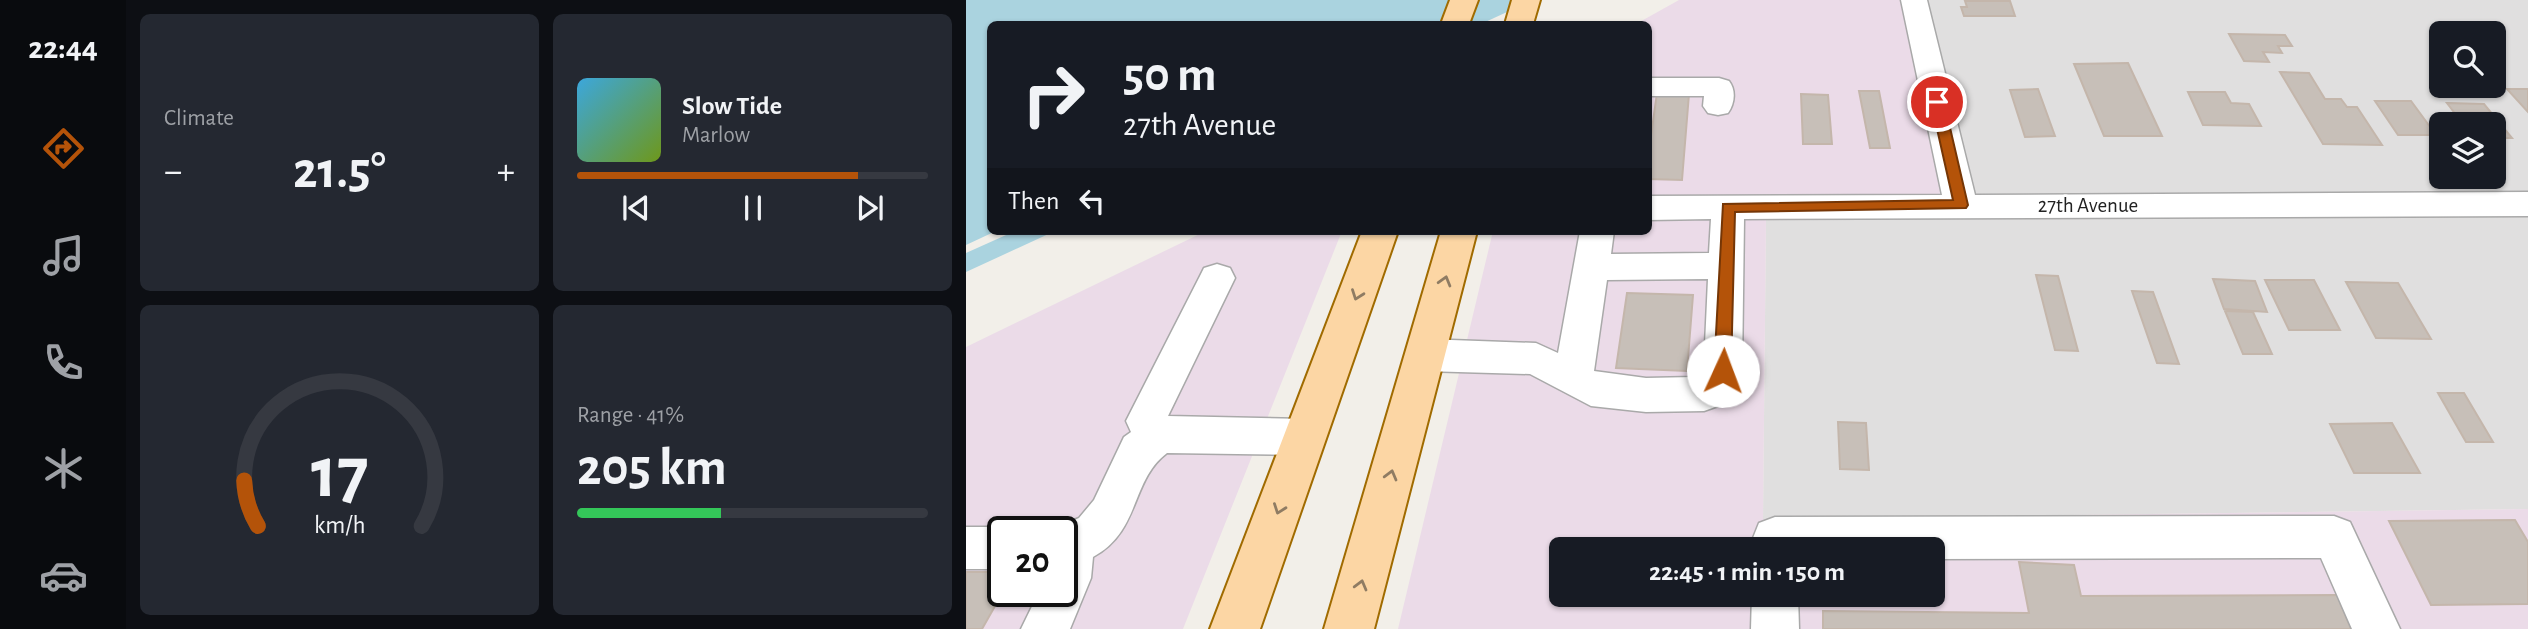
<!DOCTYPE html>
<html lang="en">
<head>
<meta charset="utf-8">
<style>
  :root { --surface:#171b24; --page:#242831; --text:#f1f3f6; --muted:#9ea1a6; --line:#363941; --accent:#b45309 }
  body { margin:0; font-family:"Alegreya Sans",sans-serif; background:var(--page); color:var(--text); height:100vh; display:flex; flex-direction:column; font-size:26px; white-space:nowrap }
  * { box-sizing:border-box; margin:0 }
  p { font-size:23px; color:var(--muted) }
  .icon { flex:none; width:38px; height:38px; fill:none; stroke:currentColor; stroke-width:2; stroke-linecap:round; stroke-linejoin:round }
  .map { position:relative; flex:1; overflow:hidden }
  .sheet { display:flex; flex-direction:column; gap:14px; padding:14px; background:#0d0f14; width:840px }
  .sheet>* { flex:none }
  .guide { position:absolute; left:21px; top:21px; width:665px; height:214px; border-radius:10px; box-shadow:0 2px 5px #0004; background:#171b24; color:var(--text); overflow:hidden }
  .controls { position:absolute; left:1463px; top:21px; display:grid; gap:14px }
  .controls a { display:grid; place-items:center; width:77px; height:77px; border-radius:10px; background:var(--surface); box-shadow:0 2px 5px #0004; font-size:35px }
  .speed { position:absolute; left:21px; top:516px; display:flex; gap:14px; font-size:35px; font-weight:700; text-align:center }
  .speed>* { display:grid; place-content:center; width:91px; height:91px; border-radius:50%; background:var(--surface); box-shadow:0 2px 5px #0004; line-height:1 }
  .speed .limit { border:4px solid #111; border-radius:10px; background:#fff; color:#111 }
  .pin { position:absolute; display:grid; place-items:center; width:60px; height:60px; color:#fff; margin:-30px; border:4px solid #fff; border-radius:50%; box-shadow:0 2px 7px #0007 }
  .me { position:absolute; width:77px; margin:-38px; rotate:2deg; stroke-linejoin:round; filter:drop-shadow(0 0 5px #0008) }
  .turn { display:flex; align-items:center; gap:24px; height:147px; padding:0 21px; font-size:32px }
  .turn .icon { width:91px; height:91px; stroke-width:2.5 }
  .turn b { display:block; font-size:49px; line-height:60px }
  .then { display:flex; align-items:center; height:66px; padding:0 21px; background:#0003; gap:14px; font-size:26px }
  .big { font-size:52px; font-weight:600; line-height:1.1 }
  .sheet .tile { flex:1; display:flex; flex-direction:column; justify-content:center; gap:10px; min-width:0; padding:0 24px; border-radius:10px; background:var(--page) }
  .sheet .dial { align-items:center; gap:0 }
  .dial svg { height:182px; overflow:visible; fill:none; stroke:var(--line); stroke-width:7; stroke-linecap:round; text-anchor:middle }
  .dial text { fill:var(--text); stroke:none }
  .song { display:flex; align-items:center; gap:21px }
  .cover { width:84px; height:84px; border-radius:10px; background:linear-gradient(135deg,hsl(200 70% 55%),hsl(80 70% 35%)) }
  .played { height:7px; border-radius:4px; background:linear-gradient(90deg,var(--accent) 80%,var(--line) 80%) }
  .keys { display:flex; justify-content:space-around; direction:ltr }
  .heat { display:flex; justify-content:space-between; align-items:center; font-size:38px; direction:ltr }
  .charge { height:10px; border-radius:5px; background:linear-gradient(90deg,#34c759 41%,var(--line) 0) }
  .sheet .tiles { flex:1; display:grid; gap:14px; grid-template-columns:repeat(2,1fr) }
  .trip { position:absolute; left:583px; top:537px; width:396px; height:70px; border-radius:10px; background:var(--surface); box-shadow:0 2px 5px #0004; font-weight:600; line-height:70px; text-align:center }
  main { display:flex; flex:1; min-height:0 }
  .menu { display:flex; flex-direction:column; width:126px; justify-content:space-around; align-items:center; background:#090b0e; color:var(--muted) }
  .menu .icon { width:49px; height:49px }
  .menu .selected { color:var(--accent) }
  .menu b { font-size:32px; color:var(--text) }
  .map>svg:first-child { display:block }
</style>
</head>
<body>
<main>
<nav class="menu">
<b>22:44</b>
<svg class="icon selected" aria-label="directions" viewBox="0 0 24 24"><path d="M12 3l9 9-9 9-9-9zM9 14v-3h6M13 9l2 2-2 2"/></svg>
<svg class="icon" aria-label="music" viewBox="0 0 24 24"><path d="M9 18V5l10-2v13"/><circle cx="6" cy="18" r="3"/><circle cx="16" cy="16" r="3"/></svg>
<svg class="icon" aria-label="phone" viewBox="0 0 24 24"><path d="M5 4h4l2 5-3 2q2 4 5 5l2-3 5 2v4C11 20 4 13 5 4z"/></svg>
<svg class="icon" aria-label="climate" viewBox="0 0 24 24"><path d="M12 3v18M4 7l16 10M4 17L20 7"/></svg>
<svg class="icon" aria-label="car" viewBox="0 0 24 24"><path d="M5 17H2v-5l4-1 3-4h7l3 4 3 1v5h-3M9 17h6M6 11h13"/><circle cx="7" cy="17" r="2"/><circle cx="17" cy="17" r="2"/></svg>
</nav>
<section class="sheet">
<div class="tiles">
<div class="tile"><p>Climate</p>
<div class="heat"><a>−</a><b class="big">21.5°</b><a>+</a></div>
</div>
<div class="tile">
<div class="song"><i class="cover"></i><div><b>Slow Tide</b><p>Marlow</p></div></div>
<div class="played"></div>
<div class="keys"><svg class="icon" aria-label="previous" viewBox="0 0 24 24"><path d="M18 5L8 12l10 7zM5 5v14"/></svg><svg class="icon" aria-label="pause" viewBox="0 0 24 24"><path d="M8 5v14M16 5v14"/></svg><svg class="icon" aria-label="next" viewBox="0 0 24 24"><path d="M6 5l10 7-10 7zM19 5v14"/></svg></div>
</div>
<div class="tile dial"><svg viewBox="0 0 100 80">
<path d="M14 69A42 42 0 1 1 86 69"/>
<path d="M14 69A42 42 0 0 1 8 49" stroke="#b45309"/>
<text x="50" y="56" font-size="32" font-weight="700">17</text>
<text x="50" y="72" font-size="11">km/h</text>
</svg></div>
<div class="tile"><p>Range · 41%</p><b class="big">205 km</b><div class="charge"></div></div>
</div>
</section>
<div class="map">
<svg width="1562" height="629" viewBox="0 0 1562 629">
  <rect width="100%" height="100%" fill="#f2efe9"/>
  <!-- residential -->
  <path fill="#e0dfdf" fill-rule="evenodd" d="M 959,0 L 1562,0 L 1562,193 L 1006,194 ZM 1475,33 L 1528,33 L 1528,86 L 1475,86 ZM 1475,124 L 1528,124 L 1528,177 L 1475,177 Z
    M 1562,215 L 1562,509 L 797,519 L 800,218 Z"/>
  <!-- industrial -->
  <path fill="#ebdbe8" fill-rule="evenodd" d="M 713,0 L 937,0 L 975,194 L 683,197 L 682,24 L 670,24 Z
    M 800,218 L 797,519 L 1562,509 L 1562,629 L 432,629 L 527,231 L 682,231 L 683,220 ZM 595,550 L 966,550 L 966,595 L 595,595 Z
    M 240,231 L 376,231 L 217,629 L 0,629 L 0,347 ZM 37,532 L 96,532 L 96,592 L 37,592 Z"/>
  <!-- water -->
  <path fill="#aad3df" d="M 0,0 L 567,0 L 515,24 L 24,24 L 24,231 L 30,231 L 0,245 Z
    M 49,231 L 89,231 L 0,272 L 0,253 Z"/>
  <!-- building -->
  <path fill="#c7bfb8" stroke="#c4b6ab" stroke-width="2" d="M 999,1 L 1044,1 L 1049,16 L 998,16 L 995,7 L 1001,7 Z
    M 1263,34 L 1319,35 L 1326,46 L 1312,46 L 1316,53 L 1297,52 L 1303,62 L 1278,61 Z
    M 1162,63 L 1196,136 L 1138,136 L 1108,64 Z
    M 1314,72 L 1343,73 L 1359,99 L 1375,99 L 1381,107 L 1391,107 L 1416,145 L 1357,144 Z
    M 1072,89 L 1089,136 L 1059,137 L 1044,90 Z
    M 1541,89 L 1562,89 L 1562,112 Z
    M 893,91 L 913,91 L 924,148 L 904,148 Z
    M 1222,92 L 1259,92 L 1265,103 L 1283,104 L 1295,126 L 1237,125 Z
    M 691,93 L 723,94 L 716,180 L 682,179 L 682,157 Z
    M 835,94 L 862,95 L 866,144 L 837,144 Z
    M 1409,101 L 1445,101 L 1470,135 L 1432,135 Z
    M 1481,103 L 1518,104 L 1546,138 L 1528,138 L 1528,124 L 1497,124 Z
    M 1070,275 L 1092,276 L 1112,351 L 1089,350 Z
    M 1247,279 L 1289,281 L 1301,312 L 1258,309 Z
    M 1299,280 L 1348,280 L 1374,330 L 1323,330 Z
    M 1380,282 L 1432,283 L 1465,339 L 1410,338 Z
    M 1166,291 L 1187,292 L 1213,364 L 1191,363 Z
    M 661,293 L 727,295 L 721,371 L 650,368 Z
    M 1259,311 L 1287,312 L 1306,354 L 1277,354 Z
    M 1472,393 L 1498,393 L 1527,442 L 1500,442 Z
    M 872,422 L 900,423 L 903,470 L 874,469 Z
    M 1426,423 L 1454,473 L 1388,473 L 1364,424 Z
    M 1549,520 L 1562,542 L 1562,604 L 1465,605 L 1423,521 Z
    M 1053,562 L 1108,565 L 1115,596 L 1371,595 L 1385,629 L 857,629 L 857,611 L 1063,613 Z
    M 0,572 L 37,572 L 37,592 L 16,629 L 0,629 Z"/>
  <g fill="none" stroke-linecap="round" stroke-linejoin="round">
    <!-- minor casing -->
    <g stroke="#a9a9a9" stroke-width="3">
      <path id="minor" d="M 935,0 L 961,0 L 1009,195 L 1562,192 L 1562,216 L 778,219 L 776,371 L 752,406 L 738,411 L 680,412 L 625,406 L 564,374 L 458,371 L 445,366 L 439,355 L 445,344 L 458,339 L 570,343 L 592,353 L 614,231 L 648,231 L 645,254 L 743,253 L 745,219 L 682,220 L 682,196 L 976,195 ZM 742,279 L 738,366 L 728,377 L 680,378 L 628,371 L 641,280 Z
        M 682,78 L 753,78 L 763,81 C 770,90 769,103 762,113 L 752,115 L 742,113 L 737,106 L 738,96 L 682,96 Z
        M 251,264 L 264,268 L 269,278 L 202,416 L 339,419 L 353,424 L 359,437 L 353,450 L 339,455 L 201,453 C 164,481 175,531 127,557 L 125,578 L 104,629 L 55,629 L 73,592 L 96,592 L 96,532 L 80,532 L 113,518 L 128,500 L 158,437 L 165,432 L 160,421 L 233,278 L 238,268 Z
        M 1368,516 L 1384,522 L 1434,629 L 1386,629 L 1355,558 L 966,559 L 966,550 L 787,550 L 787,538 L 793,523 L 809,517 Z
        M 0,527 L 37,527 L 51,532 L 37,532 L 37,569 L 0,569 Z
        M 786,595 L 832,595 L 833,629 L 785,629 Z"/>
    </g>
    <!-- major casing -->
    <g stroke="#a06b00" stroke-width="4">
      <path id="major" d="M 484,0 L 512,0 L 503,24 L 475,24 Z
        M 546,0 L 574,0 L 567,24 L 539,24 Z
        M 396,231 L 432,231 L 294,629 L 244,629 Z
        M 475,231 L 511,231 L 408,629 L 358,629 Z"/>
    </g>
    <!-- minor -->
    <use href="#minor" fill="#fff" fill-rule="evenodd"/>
    <!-- major -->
    <use href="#major" fill="#fcd6a4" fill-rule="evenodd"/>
  </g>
  <!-- one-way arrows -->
  <defs><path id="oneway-chevron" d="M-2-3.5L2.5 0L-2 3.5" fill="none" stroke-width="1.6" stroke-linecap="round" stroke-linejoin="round" transform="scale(1.75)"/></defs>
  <g stroke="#8f7c63">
    <use href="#oneway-chevron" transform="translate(479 281) rotate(-74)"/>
    <use href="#oneway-chevron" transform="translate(391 295) rotate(110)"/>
    <use href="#oneway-chevron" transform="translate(425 475) rotate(-75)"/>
    <use href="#oneway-chevron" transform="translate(313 509) rotate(110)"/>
    <use href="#oneway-chevron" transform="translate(395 585) rotate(-75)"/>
  </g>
  <!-- route -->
  <path fill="#b45309" stroke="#753606" stroke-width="2" d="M 971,98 L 978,102 L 1002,205 L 1000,208 L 769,212 L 765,371 L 763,376 L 751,376 L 748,371 L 757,204 L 987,200 L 965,102 Z"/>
  <g text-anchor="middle" stroke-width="5" stroke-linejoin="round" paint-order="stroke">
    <!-- street labels -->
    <g font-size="21" fill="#222" stroke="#fff">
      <text x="1122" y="212">27th Avenue</text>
    </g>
  </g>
</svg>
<div class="controls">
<a><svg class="icon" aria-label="search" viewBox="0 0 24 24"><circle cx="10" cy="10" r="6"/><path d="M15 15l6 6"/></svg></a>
<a><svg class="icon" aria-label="layers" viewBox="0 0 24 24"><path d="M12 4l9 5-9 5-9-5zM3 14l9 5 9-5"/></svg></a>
</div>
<div class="speed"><div class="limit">20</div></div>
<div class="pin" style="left:971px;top:102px;background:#d93025"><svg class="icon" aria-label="arrive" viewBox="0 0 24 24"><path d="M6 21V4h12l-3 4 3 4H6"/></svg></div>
<svg class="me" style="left:757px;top:371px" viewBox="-20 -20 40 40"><circle r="19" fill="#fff"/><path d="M0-13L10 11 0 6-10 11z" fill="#b45309"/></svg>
<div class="trip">22:45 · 1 min · 150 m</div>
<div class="guide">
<div class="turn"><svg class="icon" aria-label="right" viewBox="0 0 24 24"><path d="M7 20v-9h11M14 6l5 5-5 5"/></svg><div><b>50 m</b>27th Avenue</div></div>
<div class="then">Then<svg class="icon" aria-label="left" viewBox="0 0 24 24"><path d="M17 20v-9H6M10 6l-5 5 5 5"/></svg></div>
</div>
</div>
</main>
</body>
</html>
